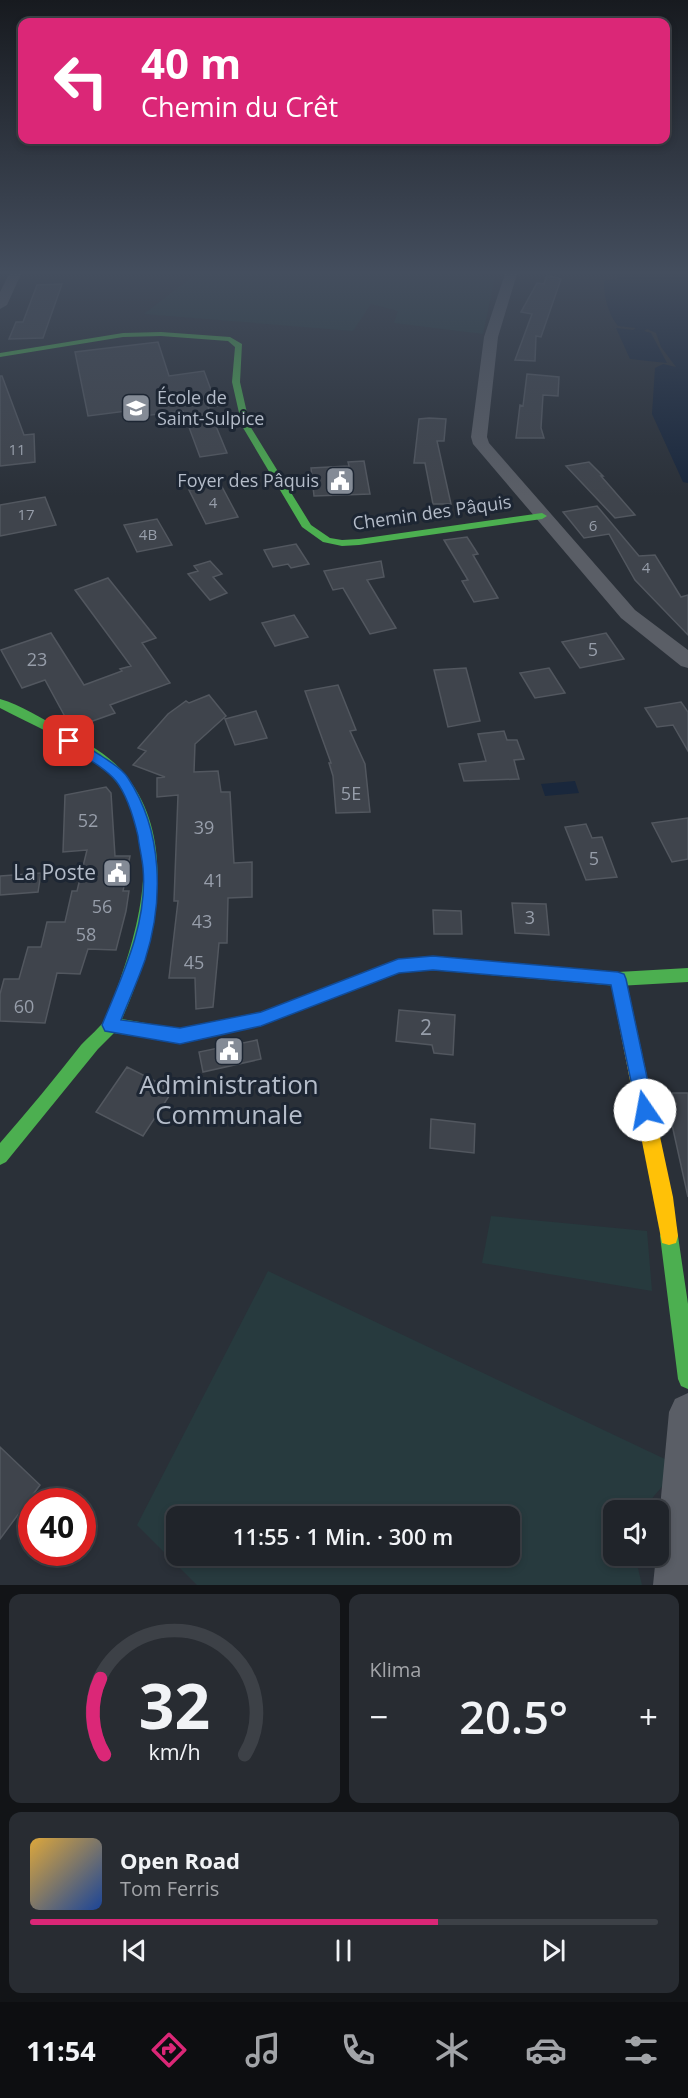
<!DOCTYPE html>
<html lang="de">
<head>
<meta charset="utf-8">
<style>
  :root { --surface:#20242a; --page:#282c32; --text:#f1f3f6; --muted:#a2a4a8; --line:#3d4147; --accent:#db2777 }
  body { margin:0; font-family:"Open Sans",sans-serif; background:var(--page); color:var(--text); height:100vh; display:flex; flex-direction:column; font-size:22px; white-space:nowrap }
  * { box-sizing:border-box; margin:0 }
  p { font-size:20px; color:var(--muted) }
  .icon { flex:none; width:33px; height:33px; fill:none; stroke:currentColor; stroke-width:2; stroke-linecap:round; stroke-linejoin:round }
  .map { position:relative; height:1585px; overflow:hidden }
  .sheet { display:flex; flex-direction:column; gap:9px; padding:9px; background:#121417; flex:1 }
  .sheet>* { flex:none }
  .banner { position:absolute; left:18px; top:18px; width:652px; height:126px; border-radius:12px; box-shadow:0 3px 9px #0003,0 0 0 2px var(--line); background:#db2777; color:#fff; overflow:hidden }
  .tools { position:absolute; left:603px; top:1500px; display:grid; gap:12px }
  .tools a { display:grid; place-items:center; width:66px; height:66px; border-radius:12px; background:var(--surface); box-shadow:0 3px 9px #0003,0 0 0 2px var(--line); font-size:30px }
  .speed { position:absolute; left:18px; top:1488px; display:flex; gap:12px; font-size:30px; font-weight:700; text-align:center }
  .speed>* { display:grid; place-content:center; width:78px; height:78px; border-radius:50%; background:var(--surface); box-shadow:0 3px 9px #0003,0 0 0 2px var(--line); line-height:1 }
  .speed .limit { border:9px solid #d22; background:#fff; color:#111 }
  .pin { position:absolute; display:grid; place-items:center; width:51px; height:51px; color:#fff; margin:-26px; border-radius:12px; box-shadow:0 3px 9px #0006 }
  .me { position:absolute; width:66px; margin:-33px; rotate:348deg; stroke-linejoin:round; filter:drop-shadow(0 0 4px #0008) }
  .turn { display:flex; align-items:center; gap:21px; height:126px; padding:0 24px; font-size:27px }
  .turn .icon { width:78px; height:78px; stroke-width:2.5 }
  .turn b { display:block; font-size:42px; line-height:51px }
  .big { font-size:45px; font-weight:600; line-height:1.1 }
  .sheet .card { flex:1; display:flex; flex-direction:column; justify-content:center; gap:9px; min-width:0; padding:0 21px; border-radius:12px; background:var(--page) }
  .sheet .dial { align-items:center; gap:0 }
  .dial svg { height:156px; overflow:visible; fill:none; stroke:var(--line); stroke-width:7; stroke-linecap:round; text-anchor:middle }
  .dial text { fill:var(--text); stroke:none }
  .song { display:flex; align-items:center; gap:18px }
  .cover { width:72px; height:72px; border-radius:9px; background:linear-gradient(135deg,hsl(40 70% 55%),hsl(220 70% 35%)) }
  .played { height:6px; border-radius:3px; background:linear-gradient(90deg,var(--accent) 65%,var(--line) 65%) }
  .keys { display:flex; justify-content:space-around; direction:ltr }
  .heat { display:flex; justify-content:space-between; align-items:center; font-size:33px; direction:ltr }
  .sheet .tiles { flex:1; display:grid; gap:9px; grid-template-columns:1fr 1fr }
  .card:last-child { grid-column:span 2 }
  .trip { position:absolute; left:166px; top:1506px; width:354px; height:60px; border-radius:12px; background:var(--surface); box-shadow:0 3px 9px #0003,0 0 0 2px var(--line); font-weight:600; line-height:60px; text-align:center }
  .tab-bar { display:flex; height:96px; justify-content:space-around; align-items:center; background:#0d0e11; color:var(--muted) }
  .tab-bar .icon { width:42px; height:42px }
  .tab-bar .selected { color:var(--accent) }
  .tab-bar b { font-size:27px; color:var(--text) }
  .map>svg:first-child { display:block }
</style>
</head>
<body>
<div class="map">
<svg width="688" height="1585" viewBox="0 0 688 1585">
  <rect width="100%" height="100%" fill="#2a3038"/>
  <!-- green -->
  <path fill="#273a3e" fill-rule="evenodd" d="M 196,274 L 471,274 L 495,277 L 483,334 L 394,323 L 398,311 L 371,304 L 353,331 L 144,314 Z
    M 491,1216 L 647,1231 L 652,1291 L 482,1263 Z
    M 268,1271 L 667,1460 L 666,1482 L 642,1510 L 614,1510 L 614,1556 L 635,1556 L 642,1585 L 197,1585 L 137,1525 ZM 177,1516 L 510,1516 L 510,1556 L 177,1556 Z"/>
  <!-- water -->
  <path fill="#19273c" d="M 614,274 L 688,274 L 688,483 L 683,482 L 652,414 L 655,368 L 663,364 L 676,367 L 661,347 L 656,333 L 647,329 L 644,331 L 651,333 L 667,363 L 630,359 L 616,328 L 633,330 L 636,328 L 618,326 C 608,314 604,297 604,281 L 618,278 Z
    M 575,781 L 579,793 L 545,796 L 541,784 Z"/>
  <!-- building -->
  <path fill="#3f444c" stroke="#52575f" stroke-width="1.5" d="M 547,275 L 561,279 L 541,337 L 536,336 L 535,361 L 515,360 L 532,314 L 521,312 L 537,283 L 544,284 Z
    M 62,284 L 43,338 L 9,339 L 16,322 L 23,322 L 37,285 Z
    M 158,342 L 169,376 L 204,371 L 217,406 L 208,407 L 227,453 L 200,457 L 183,411 L 143,416 L 142,409 L 88,416 L 75,352 Z
    M 527,374 L 559,377 L 558,396 L 543,395 L 541,428 L 544,438 L 516,438 L 520,405 L 523,406 Z
    M 0,376 L 2,376 L 24,435 L 34,434 L 35,462 L 0,466 Z
    M 429,418 L 446,419 L 444,441 L 437,441 L 451,504 L 433,504 L 425,463 L 414,463 L 419,419 Z
    M 364,461 L 370,494 L 314,496 L 311,468 L 349,466 L 348,462 Z
    M 589,462 L 603,476 L 601,476 L 635,515 L 615,518 L 566,466 Z
    M 220,483 L 238,517 L 206,524 L 189,490 Z
    M 45,497 L 56,525 L 0,536 L 0,505 Z
    M 597,506 L 639,556 L 655,555 L 681,597 L 688,595 L 688,635 L 635,580 L 609,534 L 584,538 L 563,512 Z
    M 157,519 L 172,545 L 137,552 L 124,525 Z
    M 467,537 L 478,554 L 473,555 L 498,598 L 474,602 L 462,581 L 468,580 L 444,540 Z
    M 296,544 L 309,564 L 291,568 L 288,564 L 273,567 L 264,550 Z
    M 210,561 L 222,574 L 213,577 L 227,593 L 210,600 L 188,574 L 198,571 L 194,566 Z
    M 381,561 L 384,577 L 367,580 L 396,628 L 370,634 L 343,588 L 333,590 L 324,571 Z
    M 108,578 L 156,638 L 142,643 L 170,683 L 110,705 L 115,713 L 76,727 L 69,724 L 45,680 L 22,688 L 1,650 L 51,633 L 84,685 L 122,671 L 120,669 L 131,666 L 75,590 Z
    M 294,615 L 308,637 L 275,646 L 262,623 Z
    M 606,633 L 624,659 L 580,668 L 562,642 Z
    M 466,668 L 480,721 L 448,727 L 434,670 Z
    M 549,668 L 565,693 L 535,698 L 520,673 Z
    M 338,685 L 356,730 L 350,731 L 365,764 L 370,812 L 336,813 L 333,776 L 329,763 L 331,763 L 305,691 Z
    M 209,695 L 226,716 L 195,744 L 194,772 L 218,771 L 221,792 L 230,792 L 234,863 L 252,862 L 252,897 L 228,898 L 227,943 L 219,943 L 213,1007 L 196,1009 L 195,978 L 169,978 L 178,901 L 174,901 L 178,795 L 157,797 L 157,778 L 165,777 L 133,765 L 146,751 L 138,748 L 168,714 L 186,701 L 189,703 Z
    M 681,702 L 688,712 L 688,751 L 673,725 L 657,727 L 645,708 Z
    M 256,711 L 267,738 L 235,745 L 225,719 Z
    M 504,731 L 507,740 L 517,740 L 524,759 L 514,760 L 519,779 L 464,781 L 459,764 L 486,761 L 478,734 Z
    M 106,787 L 111,793 L 115,856 L 130,856 L 123,891 L 129,891 L 126,911 L 116,950 L 88,949 L 80,974 L 57,973 L 45,1023 L 0,1021 L 0,994 L 4,979 L 19,979 L 28,947 L 41,947 L 47,922 L 65,922 L 72,891 L 77,891 L 87,850 L 63,852 L 65,795 Z
    M 688,818 L 688,859 L 672,862 L 652,823 Z
    M 586,824 L 592,838 L 602,837 L 617,877 L 586,880 L 565,827 Z
    M 41,873 L 38,892 L 0,895 L 0,876 Z
    M 512,903 L 546,904 L 549,935 L 515,933 Z
    M 433,910 L 461,911 L 462,934 L 434,934 Z
    M 399,1010 L 455,1015 L 453,1055 L 434,1053 L 432,1045 L 396,1041 Z
    M 257,1040 L 261,1059 L 203,1072 L 199,1052 Z
    M 127,1067 L 173,1090 L 143,1136 L 96,1112 Z
    M 665,1093 L 688,1093 L 688,1197 Z
    M 431,1119 L 475,1124 L 474,1153 L 430,1148 Z
    M 0,1447 L 40,1485 L 0,1539 Z"/>
  <g fill="none" stroke-linecap="round" stroke-linejoin="round">
    <!-- street -->
    <path fill="#5a5e66" fill-rule="evenodd" d="M 9,274 L 21,274 L 7,305 L 0,309 L 0,292 Z
      M 505,274 L 517,274 L 498,337 L 487,437 L 489,443 L 635,610 L 688,650 L 688,668 L 681,666 L 621,618 L 473,444 L 471,437 L 484,337 Z
      M 688,1393 L 688,1585 L 653,1585 L 656,1556 L 658,1556 L 658,1529 L 669,1412 L 675,1399 Z"/>
    <!-- fast -->
    <path fill="#4caf50" fill-rule="evenodd" d="M 161,332 L 230,337 L 242,344 L 240,382 L 250,426 L 311,525 L 330,538 L 342,540 L 359,539 L 542,513 L 547,516 L 542,519 L 359,545 L 342,546 L 323,542 L 302,527 L 242,426 L 232,382 L 235,347 L 228,341 L 161,336 L 123,337 L 0,357 L 0,353 L 123,333 Z
      M 0,699 C 21,705 42,719 62,729 C 85,742 112,756 128,778 C 180,847 154,947 122,1019 L 180,1029 L 261,1012 L 398,959 L 433,956 L 618,972 L 688,968 L 688,982 L 618,986 L 433,970 L 399,973 L 261,1026 L 180,1043 L 114,1033 L 98,1049 L 6,1162 L 0,1165 L 0,1143 C 28,1111 55,1078 81,1045 C 89,1036 100,1028 106,1018 C 112,1006 115,992 120,980 C 141,920 161,839 118,784 C 89,748 40,729 0,708 Z
      M 669,1227 L 676,1229 L 678,1236 L 688,1304 L 688,1389 L 681,1386 L 678,1379 L 660,1236 L 662,1229 Z"/>
    <!-- slow -->
    <path fill="#ffc107" fill-rule="evenodd" d="M 618,972 L 624,974 L 626,979 L 673,1197 L 678,1236 L 676,1243 L 669,1245 L 662,1243 L 610,979 L 612,974 Z"/>
  </g>
  <!-- sky -->
  <linearGradient id="sky" x2="0" y2="1"><stop stop-color="#171a1f"/><stop offset="0.55" stop-color="#444e5e"/><stop offset="1" stop-color="#444e5e" stop-opacity="0"/></linearGradient>
  <rect width="688" height="496" fill="url(#sky)"/>
  <!-- route -->
  <path fill="#1a73e8" stroke="#114b97" stroke-width="1.5" d="M 69,736 C 80,740 90,749 100,755 C 110,762 122,768 128,778 C 163,831 164,901 145,960 C 138,980 129,1000 121,1020 L 180,1028 L 261,1012 L 398,959 L 433,956 L 618,972 L 624,974 L 626,979 L 654,1110 L 652,1116 L 645,1118 L 639,1116 L 637,1110 L 611,985 L 433,970 L 399,973 L 261,1026 L 180,1044 L 105,1031 L 102,1025 C 122,976 148,923 143,868 C 142,857 139,846 138,836 C 134,819 127,795 116,781 C 103,766 81,755 64,744 L 62,741 L 64,738 Z"/>
  <!-- icons -->
  <defs>
    <g id="school-square" transform="scale(1.5)"><rect x="-9" y="-9" width="18" height="18" rx="4" fill="#848b96" stroke="#1d2633"/><path d="M0-5L7-2L0 1L-7-2ZM-4 1L0 2.5L4 1V4Q0 6-4 4Z" fill="#fff"/></g>
    <g id="civic-square" transform="scale(1.5)"><rect x="-9" y="-9" width="18" height="18" rx="4" fill="#848b96" stroke="#1d2633"/><path d="M-.6-6.5H3V-4.5H.6V-3L4-1V1h2V6H-6V1h2V-1L-.6-3ZM-1.2 2.5V6h2.4V2.5Z" fill="#fff"/></g>
  </defs>
  <g fill-rule="evenodd">
    <use href="#school-square" x="136" y="408"/>
    <use href="#civic-square" x="340" y="481"/>
    <use href="#civic-square" x="117" y="873"/>
    <use href="#civic-square" x="229" y="1051"/>
  </g>
  <g text-anchor="middle" stroke-width="6" stroke-linejoin="round" paint-order="stroke">
    <!-- far-number labels -->
    <g font-size="15" fill="#979eaa">
      <text x="17" y="455">11</text>
      <text x="213" y="508">4</text>
      <text x="26" y="520">17</text>
      <text x="593" y="531">6</text>
      <text x="148" y="540">4B</text>
      <text x="646" y="573">4</text>
    </g>
    <!-- far-poi labels -->
    <g font-size="18" fill="#b4bcc9" stroke="#1d2633" text-anchor="start">
      <text x="157" y="404">École de<tspan x="157" dy="21">Saint-Sulpice</tspan></text>
      <text x="319" y="487" text-anchor="end">Foyer des Pâquis</text>
    </g>
    <!-- far-street labels -->
    <g font-size="18" fill="#b4bcc9" stroke="#1d2633">
      <text transform="translate(432 513) rotate(-8)" y="6">Chemin des Pâquis</text>
    </g>
    <!-- number labels -->
    <g font-size="18" fill="#979eaa">
      <text x="593" y="656">5</text>
      <text x="37" y="666">23</text>
      <text x="351" y="800">5E</text>
      <text x="88" y="827">52</text>
      <text x="204" y="834">39</text>
      <text x="594" y="865">5</text>
      <text x="214" y="887">41</text>
      <text x="102" y="913">56</text>
      <text x="530" y="924">3</text>
      <text x="202" y="928">43</text>
      <text x="86" y="941">58</text>
      <text x="194" y="969">45</text>
      <text x="24" y="1013">60</text>
    </g>
    <!-- poi labels -->
    <g font-size="21" fill="#b4bcc9" stroke="#1d2633" text-anchor="end">
      <text x="96" y="880">La Poste</text>
    </g>
    <!-- near-number labels -->
    <g font-size="21" fill="#979eaa">
      <text x="426" y="1035">2</text>
    </g>
    <!-- near-poi labels -->
    <g font-size="26" fill="#b4bcc9" stroke="#1d2633">
      <text x="229" y="1094">Administration<tspan x="229" dy="30">Communale</tspan></text>
    </g>
  </g>
</svg>
<div class="tools">
<a><svg class="icon" aria-label="sound" viewBox="0 0 24 24"><path d="M4 9h4l5-4v14l-5-4H4zM17 9q2 3 0 6"/></svg></a>
</div>
<div class="speed"><div class="limit">40</div></div>
<div class="pin" style="left:69px;top:741px;background:#d93025"><svg class="icon" aria-label="arrive" viewBox="0 0 24 24"><path d="M6 21V4h12l-3 4 3 4H6"/></svg></div>
<svg class="me" style="left:645px;top:1110px" viewBox="-20 -20 40 40"><circle r="19" fill="#fff"/><path d="M0-13L10 11 0 6-10 11z" fill="#1a73e8"/></svg>
<div class="trip">11:55 · 1 Min. · 300 m</div>
<div class="banner">
<div class="turn"><svg class="icon" aria-label="left" viewBox="0 0 24 24"><path d="M17 20v-9H6M10 6l-5 5 5 5"/></svg><div><b>40 m</b>Chemin du Crêt</div></div>
</div>
</div>
<section class="sheet">
<div class="tiles">
<div class="card dial"><svg viewBox="0 0 100 80">
<path d="M14 69A42 42 0 1 1 86 69"/>
<path d="M14 69A42 42 0 0 1 12 30" stroke="#db2777"/>
<text x="50" y="56" font-size="32" font-weight="700">32</text>
<text x="50" y="72" font-size="11">km/h</text>
</svg></div>
<div class="card"><p>Klima</p>
<div class="heat"><a>−</a><b class="big">20.5°</b><a>+</a></div>
</div>
<div class="card">
<div class="song"><i class="cover"></i><div><b>Open Road</b><p>Tom Ferris</p></div></div>
<div class="played"></div>
<div class="keys"><svg class="icon" aria-label="previous" viewBox="0 0 24 24"><path d="M18 5L8 12l10 7zM5 5v14"/></svg><svg class="icon" aria-label="pause" viewBox="0 0 24 24"><path d="M8 5v14M16 5v14"/></svg><svg class="icon" aria-label="next" viewBox="0 0 24 24"><path d="M6 5l10 7-10 7zM19 5v14"/></svg></div>
</div>
</div>
</section>
<nav class="tab-bar">
<b>11:54</b>
<svg class="icon selected" aria-label="directions" viewBox="0 0 24 24"><path d="M12 3l9 9-9 9-9-9zM9 14v-3h6M13 9l2 2-2 2"/></svg>
<svg class="icon" aria-label="music" viewBox="0 0 24 24"><path d="M9 18V5l10-2v13"/><circle cx="6" cy="18" r="3"/><circle cx="16" cy="16" r="3"/></svg>
<svg class="icon" aria-label="phone" viewBox="0 0 24 24"><path d="M5 4h4l2 5-3 2q2 4 5 5l2-3 5 2v4C11 20 4 13 5 4z"/></svg>
<svg class="icon" aria-label="climate" viewBox="0 0 24 24"><path d="M12 3v18M4 7l16 10M4 17L20 7"/></svg>
<svg class="icon" aria-label="car" viewBox="0 0 24 24"><path d="M5 17H2v-5l4-1 3-4h7l3 4 3 1v5h-3M9 17h6M6 11h13"/><circle cx="7" cy="17" r="2"/><circle cx="17" cy="17" r="2"/></svg>
<svg class="icon" aria-label="filters" viewBox="0 0 24 24"><path d="M4 7h16M4 17h16"/><circle cx="9" cy="7" r="2"/><circle cx="15" cy="17" r="2"/></svg>
</nav>
</body>
</html>
